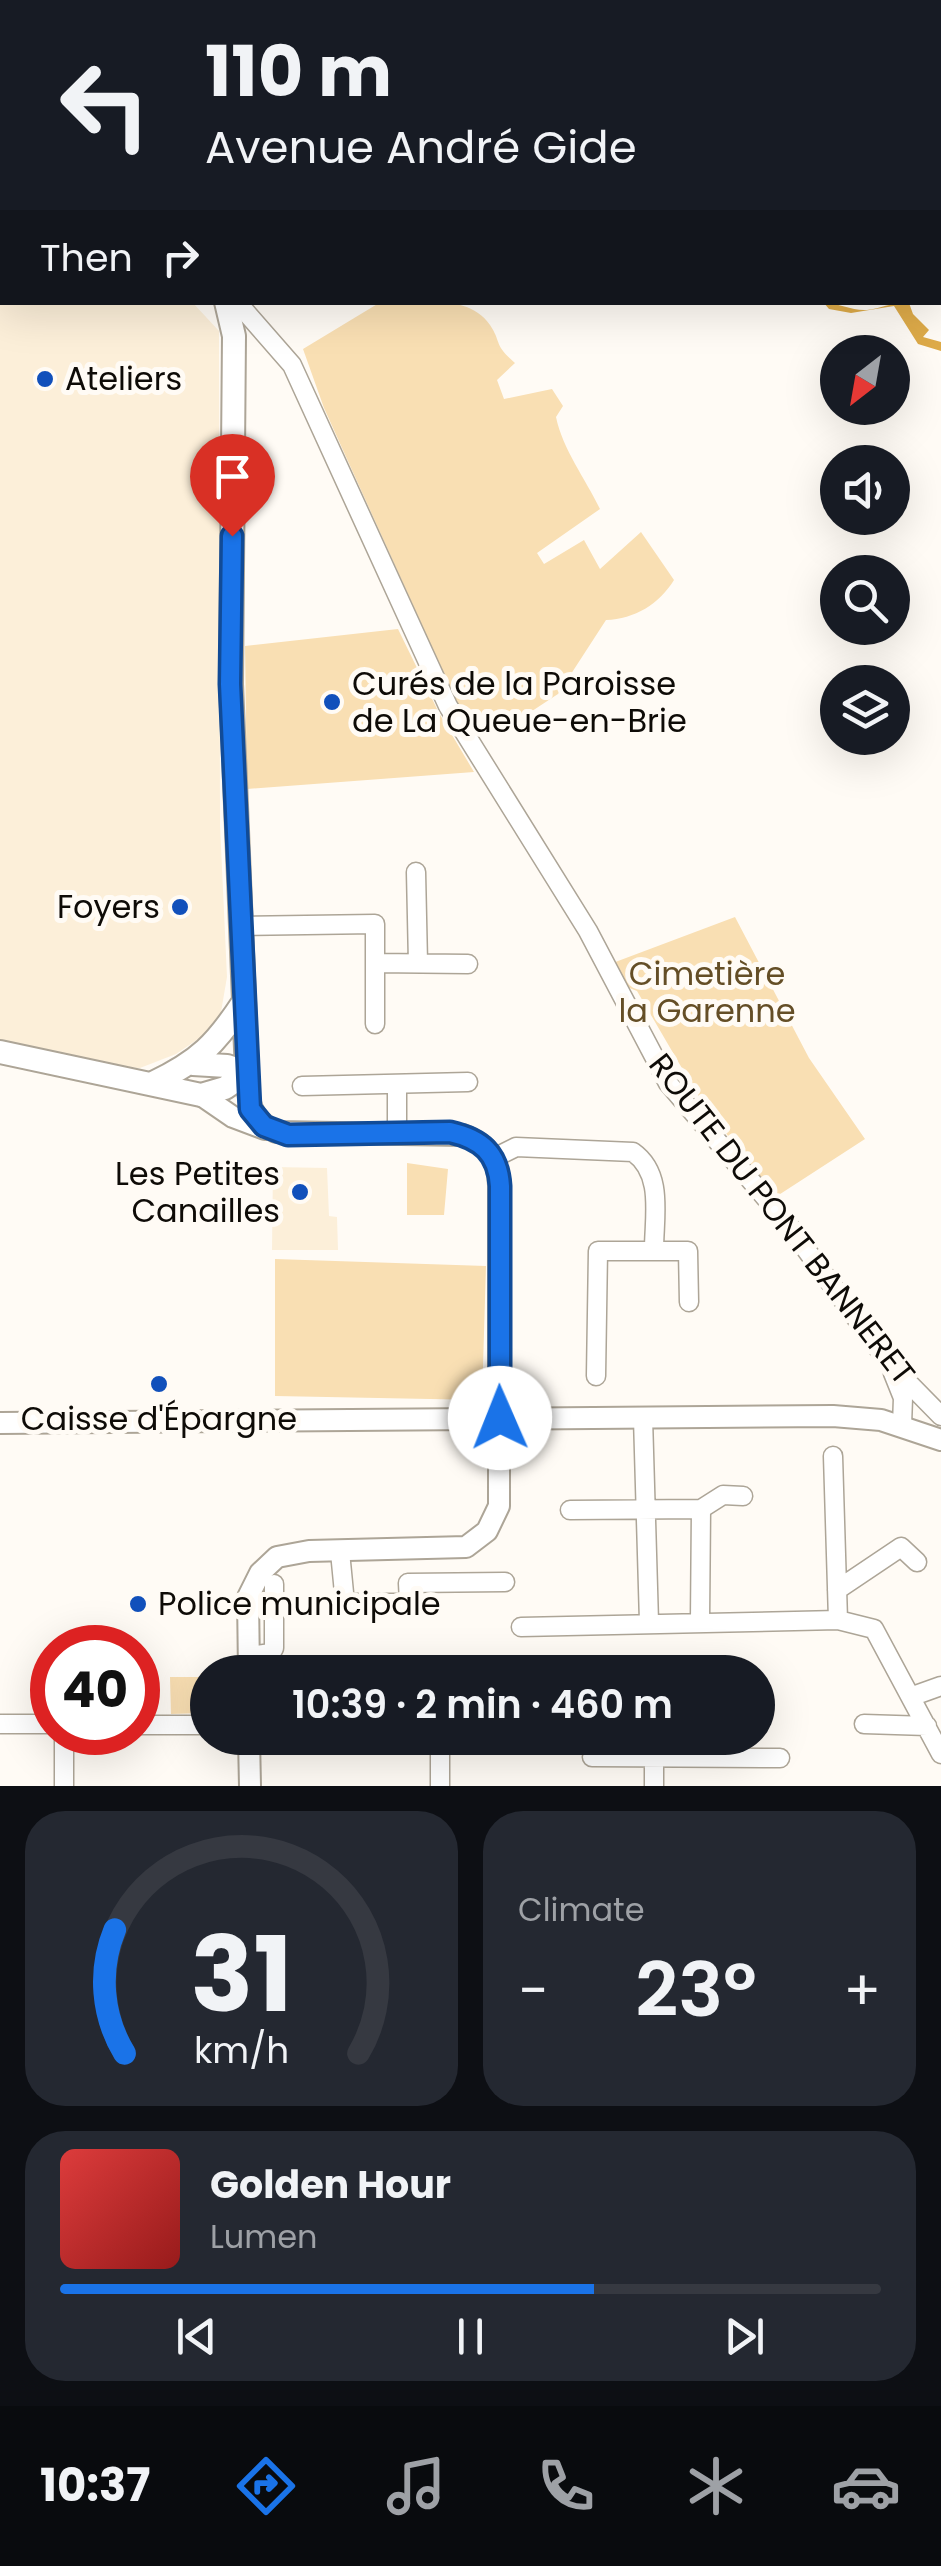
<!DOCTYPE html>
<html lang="en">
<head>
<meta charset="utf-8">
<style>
  :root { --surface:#171b24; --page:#242831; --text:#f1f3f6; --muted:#9ea1a6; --line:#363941; --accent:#1a73e8 }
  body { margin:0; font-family:Poppins,sans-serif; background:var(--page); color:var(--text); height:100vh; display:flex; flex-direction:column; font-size:38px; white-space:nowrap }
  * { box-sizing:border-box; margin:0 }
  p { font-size:32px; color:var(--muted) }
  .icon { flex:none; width:55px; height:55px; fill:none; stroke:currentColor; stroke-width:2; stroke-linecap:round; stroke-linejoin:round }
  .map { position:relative; height:1786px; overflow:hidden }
  .sheet { display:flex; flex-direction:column; gap:25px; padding:25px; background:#0d0f14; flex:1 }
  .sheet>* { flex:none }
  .banner { position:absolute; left:0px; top:0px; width:942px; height:305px; box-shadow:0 10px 40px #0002; background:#171b24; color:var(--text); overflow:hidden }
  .needle { width:65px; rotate:211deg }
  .controls { position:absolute; left:820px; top:335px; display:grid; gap:20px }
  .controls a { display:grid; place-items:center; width:90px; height:90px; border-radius:50%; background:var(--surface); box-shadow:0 10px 40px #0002; font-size:50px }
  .speed { position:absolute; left:30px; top:1625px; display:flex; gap:20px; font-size:50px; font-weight:700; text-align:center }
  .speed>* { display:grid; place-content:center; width:130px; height:130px; border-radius:50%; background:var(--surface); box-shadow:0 10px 40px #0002; line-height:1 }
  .speed .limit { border:15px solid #d22; background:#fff; color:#111 }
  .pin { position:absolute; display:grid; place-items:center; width:85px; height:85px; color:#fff; margin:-102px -42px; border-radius:50% 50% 50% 0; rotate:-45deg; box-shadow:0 0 10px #0007 }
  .pin .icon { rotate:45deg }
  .me { position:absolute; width:110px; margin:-55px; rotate:359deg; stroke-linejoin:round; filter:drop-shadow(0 0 8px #0008) }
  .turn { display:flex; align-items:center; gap:35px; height:210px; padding:0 40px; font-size:45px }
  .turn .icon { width:130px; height:130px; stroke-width:2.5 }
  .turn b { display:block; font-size:70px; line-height:85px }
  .then { display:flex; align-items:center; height:95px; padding:0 40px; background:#0003; gap:20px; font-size:38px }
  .big { font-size:75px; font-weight:600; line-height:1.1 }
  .sheet .card { flex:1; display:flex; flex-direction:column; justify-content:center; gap:15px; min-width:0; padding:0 35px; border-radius:40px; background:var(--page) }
  .sheet .dial { align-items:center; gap:0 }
  .dial svg { height:260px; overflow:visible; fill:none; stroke:var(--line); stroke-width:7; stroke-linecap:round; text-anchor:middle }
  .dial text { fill:var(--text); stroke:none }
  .song { display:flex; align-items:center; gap:30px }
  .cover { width:120px; height:120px; border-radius:15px; background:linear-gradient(135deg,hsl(0 70% 55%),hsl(0 70% 35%)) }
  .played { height:10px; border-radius:5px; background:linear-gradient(90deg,var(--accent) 65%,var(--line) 65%) }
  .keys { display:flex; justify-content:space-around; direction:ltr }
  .heat { display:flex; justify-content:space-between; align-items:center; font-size:55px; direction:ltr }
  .sheet .tiles { flex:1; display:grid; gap:25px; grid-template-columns:1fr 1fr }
  .card:last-child { grid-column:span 2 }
  .trip { position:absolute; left:190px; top:1655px; width:585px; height:100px; border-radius:50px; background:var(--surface); box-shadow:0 10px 40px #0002; font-weight:600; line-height:100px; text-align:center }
  .dock { display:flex; height:160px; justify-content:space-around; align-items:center; background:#090b0e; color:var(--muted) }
  .dock .icon { width:70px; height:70px }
  .dock .active { color:var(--accent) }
  .dock b { font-size:45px; color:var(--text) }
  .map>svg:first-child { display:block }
</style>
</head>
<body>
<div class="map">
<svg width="941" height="1786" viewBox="0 0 941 1786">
  <rect width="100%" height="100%" fill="#fffbf5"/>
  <!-- built -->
  <path fill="#fcefd9" d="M 0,241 L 2,302 L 193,303 L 219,331 L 220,825 L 227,977 L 221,1012 L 210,1031 L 176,1054 L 140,1068 L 89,1066 L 0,1040 Z
    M 273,1167 L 327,1168 L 329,1216 L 337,1217 L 338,1250 L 272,1250 Z"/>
  <!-- green -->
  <path fill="#f9dfb3" d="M 379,303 C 413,303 468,292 490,325 C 502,343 493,344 515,363 L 497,380 L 504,399 L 552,389 L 563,406 L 556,417 C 563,450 585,478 600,509 L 537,553 L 544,564 L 584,540 L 600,569 L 641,532 L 674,580 C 659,604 635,619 606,620 L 558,694 L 503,730 L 475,720 L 467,725 L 324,408 L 303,349 Z
    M 398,629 L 439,713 L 474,772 L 247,789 L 245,646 Z
    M 735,917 L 809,1058 L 865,1139 L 774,1198 L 697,1094 L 637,991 L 622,985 L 610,964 Z
    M 407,1163 L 448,1169 L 444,1215 L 407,1215 Z
    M 275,1259 L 486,1266 L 482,1400 L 275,1396 Z
    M 201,1673 L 207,1673 L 204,1713 L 171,1714 L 170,1677 L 200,1677 Z"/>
  <!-- water -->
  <path fill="#deab49" d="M 824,303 C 839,303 852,311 867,310 C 882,308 892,302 909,303 L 913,314 L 929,330 L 923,337 L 941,342 L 941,351 L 918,344 L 894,306 L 851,313 L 829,309 Z"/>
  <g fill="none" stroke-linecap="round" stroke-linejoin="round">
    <!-- minor casing -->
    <g stroke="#ada597" stroke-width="21">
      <path id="minor" d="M 237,302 L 292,365 L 448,706 L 588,931 L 668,1083 L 786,1222 L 888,1362 L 941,1416
        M 416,872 L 418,963
        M 241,926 L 375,924 L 375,1024
        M 375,963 L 468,964
        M 397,1084 L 397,1133
        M 302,1086 L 468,1082
        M 494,1158 L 516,1147 L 633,1152 C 664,1174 654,1216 654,1250
        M 893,1373 L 903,1398 L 902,1425
        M 596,1376 L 598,1251 L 688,1251 L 689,1302
        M 643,1418 L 649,1622
        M 833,1456 L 838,1620
        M 701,1509 L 723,1495 L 743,1496
        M 570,1510 L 701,1509 L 700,1621
        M 340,1552 L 345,1603 L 409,1603 L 408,1583 L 505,1582
        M 837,1590 L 901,1547 L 917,1562
        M 521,1627 L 838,1620 L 874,1629 L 941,1754
        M 249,1656 L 271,1653 L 274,1648 L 274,1584
        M 913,1696 L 941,1686
        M 0,1724 L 52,1724
        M 864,1724 L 927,1726
        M 138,1725 L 208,1725
        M 64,1732 L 64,1786
        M 592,1757 L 780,1758
        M 440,1786 L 440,1738
        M 654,1786 L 654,1757"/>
    </g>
    <!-- tertiary casing -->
    <g stroke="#ada597" stroke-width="24">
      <path id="tertiary" d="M 247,1073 C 248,1101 249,1119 276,1132 L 463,1135 C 488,1144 498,1159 499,1185 L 499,1506 L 487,1531 L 466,1547 L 309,1551 L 277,1557 L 260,1573 L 248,1597 L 249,1672
        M 201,1095 L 233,1117 L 265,1129
        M 0,1423 L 833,1416 L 881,1420 L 941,1440
        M 249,1738 L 250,1786"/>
    </g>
    <!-- secondary casing -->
    <g stroke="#ada597" stroke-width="26">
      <path id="secondary" d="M 0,2 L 48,2
        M 248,2 L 250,0
        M 0,225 L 2,227
        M 226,302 L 234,336 L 231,684 L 247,1073
        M 0,1052 L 201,1095 L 225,1088 L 247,1073
        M 193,1064 L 227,1066 L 247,1073
        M 153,1083 C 199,1061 216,1044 244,1001"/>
    </g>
    <!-- minor -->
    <use href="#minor" stroke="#fff" stroke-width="18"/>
    <!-- tertiary -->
    <use href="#tertiary" stroke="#fff" stroke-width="20"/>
    <!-- secondary -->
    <use href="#secondary" stroke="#fff" stroke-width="22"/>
  </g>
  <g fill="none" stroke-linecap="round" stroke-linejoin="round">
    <!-- route casing -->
    <g stroke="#114b97" stroke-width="25">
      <path id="route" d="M 232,536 L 230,684 L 250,1109 L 264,1126 L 288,1135 L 450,1132 C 481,1139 498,1153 500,1186 L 500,1418"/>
    </g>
    <!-- route -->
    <use href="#route" stroke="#1a73e8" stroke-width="18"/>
  </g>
  <!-- markers -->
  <g fill="#1150bb" stroke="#fffbf5" stroke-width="4">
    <circle cx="45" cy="379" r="10"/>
    <circle cx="332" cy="702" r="10"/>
    <circle cx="180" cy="907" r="10"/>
    <circle cx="300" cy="1192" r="10"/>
    <circle cx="159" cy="1384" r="10"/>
    <circle cx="138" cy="1604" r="10"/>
  </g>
  <g text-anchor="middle" stroke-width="10" stroke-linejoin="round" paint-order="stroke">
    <!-- poi labels -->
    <g font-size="32" fill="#0e0b07" stroke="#fffbf5" text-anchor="start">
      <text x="65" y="390">Ateliers</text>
      <text x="352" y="695">Curés de la Paroisse<tspan x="352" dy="37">de La Queue-en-Brie</tspan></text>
      <text x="160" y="918" text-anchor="end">Foyers</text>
      <text x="280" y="1185" text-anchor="end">Les Petites<tspan x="280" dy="37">Canailles</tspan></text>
      <text x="159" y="1430" text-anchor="middle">Caisse d'Épargne</text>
      <text x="158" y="1615">Police municipale</text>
    </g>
    <!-- park labels -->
    <g font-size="32" fill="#644e26" stroke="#fffbf5">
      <text x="707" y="985">Cimetière<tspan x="707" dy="37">la Garenne</tspan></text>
    </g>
    <!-- street labels -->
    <g font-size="32" fill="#0e0b07" stroke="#fffbf5">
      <text transform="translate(782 1219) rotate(52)" y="11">ROUTE DU PONT BANNERET</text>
    </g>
  </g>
</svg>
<div class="controls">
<a><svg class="needle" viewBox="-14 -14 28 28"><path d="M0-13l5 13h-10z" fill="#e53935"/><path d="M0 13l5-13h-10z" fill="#9ea1a6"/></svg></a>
<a><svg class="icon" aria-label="sound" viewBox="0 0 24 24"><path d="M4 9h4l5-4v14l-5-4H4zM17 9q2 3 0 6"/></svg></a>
<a><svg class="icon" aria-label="search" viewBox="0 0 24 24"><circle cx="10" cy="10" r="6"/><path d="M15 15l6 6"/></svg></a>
<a><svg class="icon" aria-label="layers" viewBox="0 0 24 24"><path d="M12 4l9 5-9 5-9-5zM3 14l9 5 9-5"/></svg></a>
</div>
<div class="speed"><div class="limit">40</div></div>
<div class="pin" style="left:232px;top:536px;background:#d93025"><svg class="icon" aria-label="arrive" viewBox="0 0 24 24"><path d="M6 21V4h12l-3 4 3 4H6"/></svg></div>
<svg class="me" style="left:500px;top:1418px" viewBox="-20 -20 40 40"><circle r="19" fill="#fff"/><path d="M0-13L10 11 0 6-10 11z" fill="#1a73e8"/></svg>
<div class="trip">10:39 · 2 min · 460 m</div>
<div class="banner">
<div class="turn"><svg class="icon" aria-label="left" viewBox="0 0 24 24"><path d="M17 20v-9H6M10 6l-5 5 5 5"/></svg><div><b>110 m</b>Avenue André Gide</div></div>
<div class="then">Then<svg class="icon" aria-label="right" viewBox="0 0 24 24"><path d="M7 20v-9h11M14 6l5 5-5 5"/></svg></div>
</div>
</div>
<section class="sheet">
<div class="tiles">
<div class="card dial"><svg viewBox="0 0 100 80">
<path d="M14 69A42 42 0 1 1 86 69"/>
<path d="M14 69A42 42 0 0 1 11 31" stroke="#1a73e8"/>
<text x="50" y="56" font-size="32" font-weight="700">31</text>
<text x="50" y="72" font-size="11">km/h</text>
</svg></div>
<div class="card"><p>Climate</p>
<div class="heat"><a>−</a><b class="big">23°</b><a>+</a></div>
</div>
<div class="card">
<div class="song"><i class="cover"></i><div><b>Golden Hour</b><p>Lumen</p></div></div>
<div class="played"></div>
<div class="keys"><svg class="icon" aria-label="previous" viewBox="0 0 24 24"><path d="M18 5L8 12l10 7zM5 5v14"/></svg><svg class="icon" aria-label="pause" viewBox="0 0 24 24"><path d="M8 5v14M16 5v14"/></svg><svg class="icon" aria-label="next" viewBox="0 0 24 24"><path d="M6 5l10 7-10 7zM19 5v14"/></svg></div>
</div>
</div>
</section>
<nav class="dock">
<b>10:37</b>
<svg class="icon active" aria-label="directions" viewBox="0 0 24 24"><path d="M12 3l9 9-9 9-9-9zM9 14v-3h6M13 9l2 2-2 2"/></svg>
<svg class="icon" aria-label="music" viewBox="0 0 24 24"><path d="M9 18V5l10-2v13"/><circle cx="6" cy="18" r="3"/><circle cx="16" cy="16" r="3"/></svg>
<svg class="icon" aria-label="phone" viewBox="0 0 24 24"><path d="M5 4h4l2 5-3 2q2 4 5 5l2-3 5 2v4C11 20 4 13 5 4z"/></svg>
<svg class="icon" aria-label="climate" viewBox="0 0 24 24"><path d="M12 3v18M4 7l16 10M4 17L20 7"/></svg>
<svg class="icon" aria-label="car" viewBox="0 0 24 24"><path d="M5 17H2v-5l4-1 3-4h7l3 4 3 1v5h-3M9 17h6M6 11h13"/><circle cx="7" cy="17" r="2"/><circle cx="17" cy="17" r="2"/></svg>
</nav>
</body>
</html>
